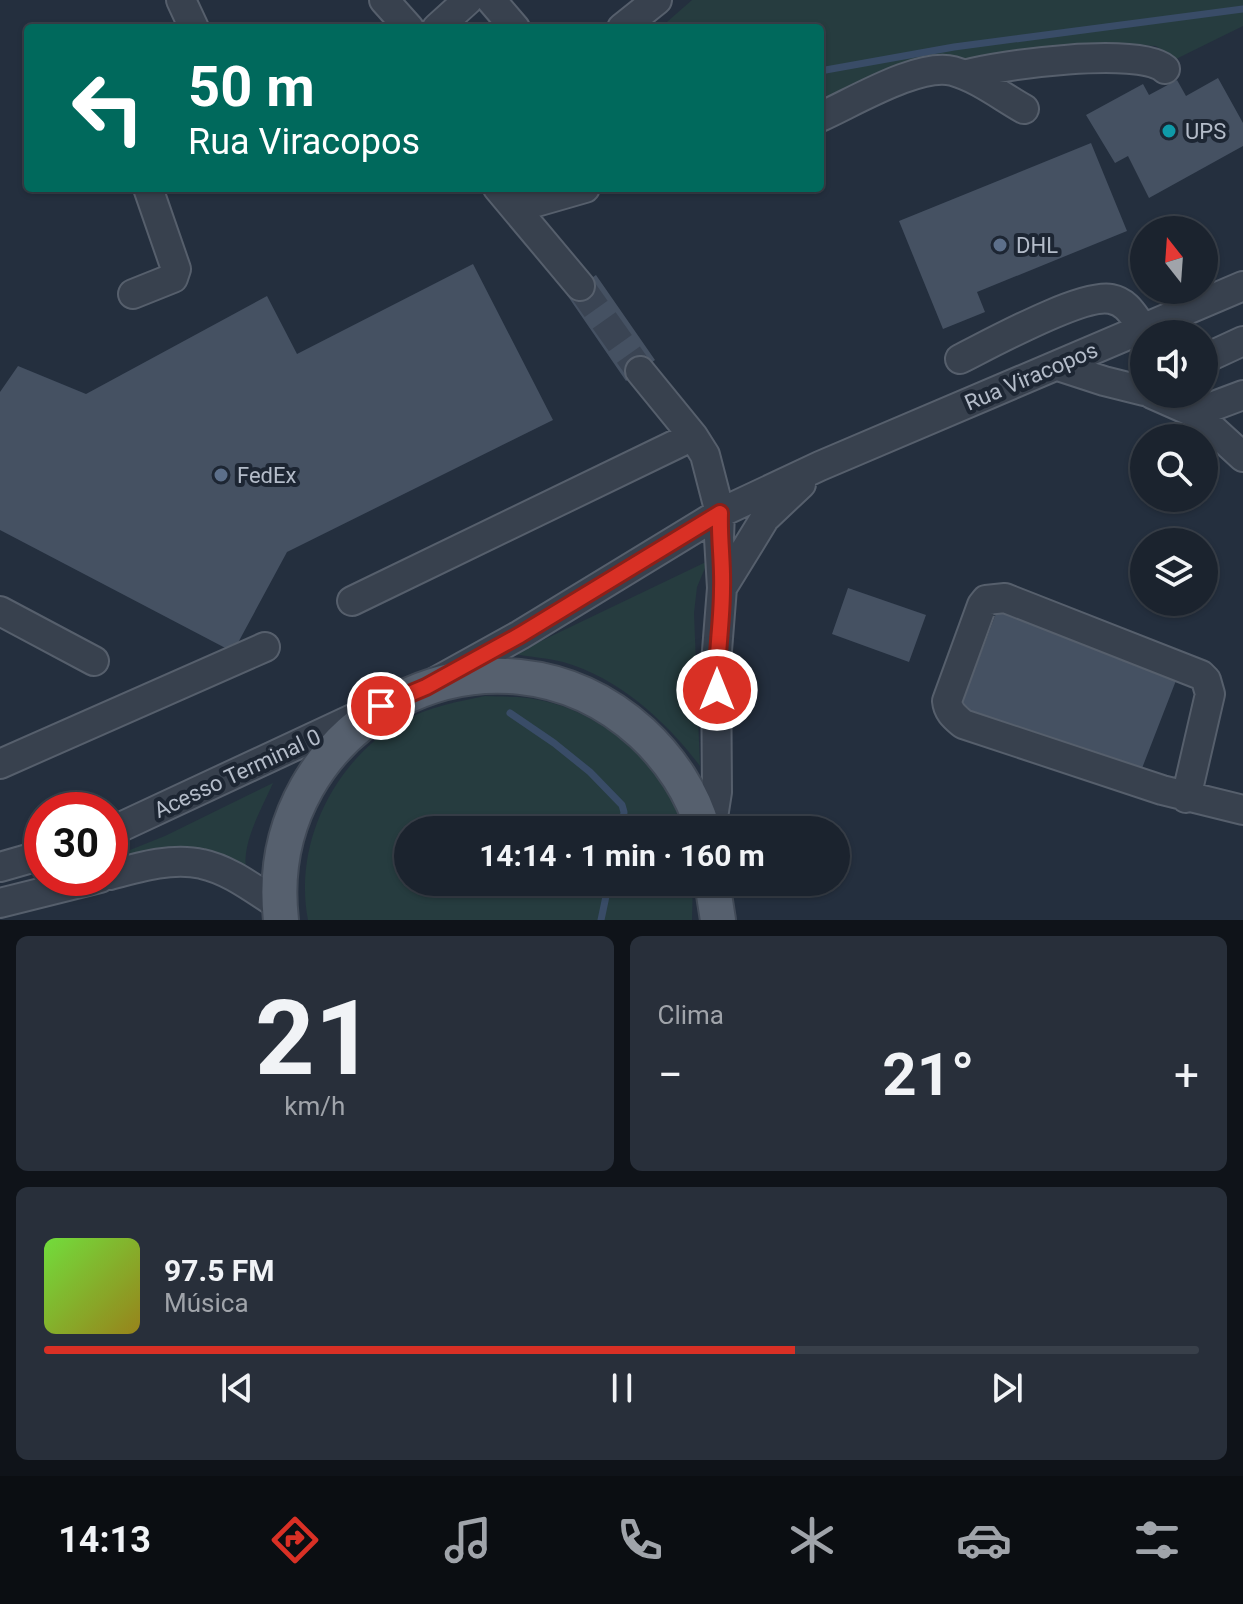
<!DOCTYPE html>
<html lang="pt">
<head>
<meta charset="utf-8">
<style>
  :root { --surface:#1b232e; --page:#282f3a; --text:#f1f3f6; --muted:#a0a4aa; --line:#39404a; --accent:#d93025 }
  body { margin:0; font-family:Roboto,sans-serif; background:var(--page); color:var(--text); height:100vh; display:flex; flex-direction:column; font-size:30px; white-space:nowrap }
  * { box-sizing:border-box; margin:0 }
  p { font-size:26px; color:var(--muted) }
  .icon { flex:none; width:44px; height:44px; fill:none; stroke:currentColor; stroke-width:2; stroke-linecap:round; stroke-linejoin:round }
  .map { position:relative; height:920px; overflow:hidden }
  .drawer { display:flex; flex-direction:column; gap:16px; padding:16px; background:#0f1319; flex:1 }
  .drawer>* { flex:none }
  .top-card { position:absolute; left:24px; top:24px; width:800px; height:168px; border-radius:8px; box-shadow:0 2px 6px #0004,0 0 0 2px var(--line); background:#00695c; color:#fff; overflow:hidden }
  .needle { width:52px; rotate:343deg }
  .buttons { position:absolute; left:1130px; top:216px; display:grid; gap:16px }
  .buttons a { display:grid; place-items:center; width:88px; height:88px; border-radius:50%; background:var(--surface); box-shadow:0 2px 6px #0004,0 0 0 2px var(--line); font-size:40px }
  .speed { position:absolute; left:24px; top:792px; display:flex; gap:16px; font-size:40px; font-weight:700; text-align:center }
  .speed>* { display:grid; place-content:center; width:104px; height:104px; border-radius:50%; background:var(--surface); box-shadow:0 2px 6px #0004,0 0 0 2px var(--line); line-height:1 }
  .speed .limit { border:12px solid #d22; background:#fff; color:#111 }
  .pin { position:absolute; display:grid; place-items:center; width:68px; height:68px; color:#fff; margin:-34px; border:4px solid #fff; border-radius:50%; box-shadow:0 2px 8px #0007 }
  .me { position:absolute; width:88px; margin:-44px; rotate:0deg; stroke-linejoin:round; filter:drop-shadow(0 0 6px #0008) }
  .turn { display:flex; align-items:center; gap:28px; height:168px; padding:0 32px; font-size:36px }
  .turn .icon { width:104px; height:104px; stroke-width:2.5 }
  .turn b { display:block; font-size:56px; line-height:68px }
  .big { font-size:60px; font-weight:700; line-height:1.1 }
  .drawer .card { flex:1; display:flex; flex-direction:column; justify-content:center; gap:12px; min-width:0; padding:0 28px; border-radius:12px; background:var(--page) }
  .drawer .dial { align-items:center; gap:0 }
  .dial b { font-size:104px; line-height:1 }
  .song { display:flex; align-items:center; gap:24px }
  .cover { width:96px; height:96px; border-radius:12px; background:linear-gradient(135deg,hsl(100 70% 55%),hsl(50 70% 35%)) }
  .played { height:8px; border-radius:4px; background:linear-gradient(90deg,var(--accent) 65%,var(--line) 65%) }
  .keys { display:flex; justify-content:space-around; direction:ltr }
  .heat { display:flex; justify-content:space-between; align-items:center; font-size:44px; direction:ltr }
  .drawer .tiles { flex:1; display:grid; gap:16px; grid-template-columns:1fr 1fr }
  .card:last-child { grid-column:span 2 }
  .trip { position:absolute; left:394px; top:816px; width:456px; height:80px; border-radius:40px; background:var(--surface); box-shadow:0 2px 6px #0004,0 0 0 2px var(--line); font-weight:700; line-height:80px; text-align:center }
  .tabs { display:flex; height:128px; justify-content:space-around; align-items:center; background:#0b0e12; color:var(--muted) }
  .tabs .icon { width:56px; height:56px }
  .tabs .on { color:var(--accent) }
  .tabs b { font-size:36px; color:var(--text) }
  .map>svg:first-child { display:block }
</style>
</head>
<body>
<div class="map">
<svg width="1243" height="920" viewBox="0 0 1243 920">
  <rect width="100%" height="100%" fill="#242f3e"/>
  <!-- green -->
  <path fill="#263c3f" d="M 692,0 L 1243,0 L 1243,26 L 1174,60 L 1156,46 L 1116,44 L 939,62 L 820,106 L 820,28 L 660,28 Z
    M 708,561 L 697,587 L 694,613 L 700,766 C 666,721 619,678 563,662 C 548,658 530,657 514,654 Z
    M 485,696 C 499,697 514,696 528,698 C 586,706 636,742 667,791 C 674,803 679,817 685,830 L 408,830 L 408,882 L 693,882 L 692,920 L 308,920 C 293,843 335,759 403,721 C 429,707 456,702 485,696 Z
    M 273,783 C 262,808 242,842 246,869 L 110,866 L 110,858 L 165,836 Z"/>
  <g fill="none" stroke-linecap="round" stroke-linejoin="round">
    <!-- stream -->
    <path stroke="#394c67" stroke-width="7" d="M 820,71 L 954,47 L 1243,9
      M 510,713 L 554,743 L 590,772 L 622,805 L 624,812 L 622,830
      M 601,920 L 609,882"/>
  </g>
  <!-- building -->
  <path fill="#455162" d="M 1218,78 L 1243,123 L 1243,146 L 1149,198 L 1128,156 L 1115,163 L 1086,115 L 1143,84 L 1149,95 L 1177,80 L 1186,96 Z
    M 1091,143 L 1127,231 L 977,292 L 985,312 L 943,329 L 899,221 Z
    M 473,264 L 553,420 L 287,552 L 233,652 L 0,530 L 0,392 L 18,366 L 86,394 L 267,296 L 297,354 Z
    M 596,275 L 655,360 L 626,381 L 567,295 Z
    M 848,588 L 926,615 L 909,662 L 832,634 Z
    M 997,611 L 1177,678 L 1139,776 L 960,708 Z"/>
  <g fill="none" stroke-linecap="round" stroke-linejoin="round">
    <!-- minor-tunnel -->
    <path stroke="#3a4453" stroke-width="28" stroke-dasharray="28 14" stroke-linecap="butt" d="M 580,286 L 640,371"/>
    <!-- minor casing -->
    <g stroke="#565f6c" stroke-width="32">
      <path id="minor" d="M 181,0 L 194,28
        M 384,0 L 409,28
        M 491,0 L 515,28
        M 437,28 L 468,0
        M 622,28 L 657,0
        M 964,75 C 999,65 1139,46 1165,69
        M 820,117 C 852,103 919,62 953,71 C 978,78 1001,96 1024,109
        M 498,188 L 580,286
        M 502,188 L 533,203 L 585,188
        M 133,294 L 173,278 L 176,269 L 148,188
        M 960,359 C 990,344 1082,293 1111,299 C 1127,302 1133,315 1142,327
        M 1204,359 L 1243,341
        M 1058,366 L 1104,381 L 1144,391
        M 640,371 L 693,436 L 705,455 L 720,513 L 719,538 L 722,588 L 716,663 L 717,792 L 711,830
        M 1152,394 L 1195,413 L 1243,395
        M 1195,413 L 1243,457
        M 722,588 L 765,518 L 801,484
        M 352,601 L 693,436
        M 0,611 L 94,661
        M 437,681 L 520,635 L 720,513 L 820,466 L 1243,286
        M 0,764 L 265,647
        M 1186,798 L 1210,694 L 1206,680 L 1201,675 L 1005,598 L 986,600 L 982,605 L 947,701 C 948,712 955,717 963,724 L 1162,790 L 1243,810
        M 110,832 L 363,714
        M 0,867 L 42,855
        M 110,875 C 139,867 173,857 202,864 C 230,870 255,890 279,905
        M 0,903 L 100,878"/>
    </g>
    <!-- major casing -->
    <g stroke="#414a57" stroke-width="38">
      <path id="major" d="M 712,882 L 718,920
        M 281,920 C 258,721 493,597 642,733 C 670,759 693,793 703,830"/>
    </g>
    <!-- minor -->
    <use href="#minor" stroke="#38414e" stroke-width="28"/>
    <!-- major -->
    <use href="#major" stroke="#56606e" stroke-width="34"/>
  </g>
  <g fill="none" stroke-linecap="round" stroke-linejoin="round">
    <!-- route casing -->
    <g stroke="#8d1f18" stroke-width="20">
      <path id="route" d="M 381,706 L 426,687 L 520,635 L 720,513 C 719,539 723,563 722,589 C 722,623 716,656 717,690"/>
    </g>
    <!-- route -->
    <use href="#route" stroke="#d93025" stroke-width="14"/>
  </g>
  <!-- markers -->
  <circle fill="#0f9aa8" stroke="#1d2633" stroke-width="3" cx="1169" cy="131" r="8"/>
  <g fill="#5c6f8a" stroke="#1d2633" stroke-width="3">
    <circle cx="1000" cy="245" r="8"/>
    <circle cx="221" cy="475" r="8"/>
  </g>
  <g text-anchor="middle" stroke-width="8" stroke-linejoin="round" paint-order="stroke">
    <!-- poi labels -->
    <g font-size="22" fill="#b4bcc9" stroke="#1d2633" text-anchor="start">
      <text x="1185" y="139">UPS</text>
      <text x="1016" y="253">DHL</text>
      <text x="237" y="483">FedEx</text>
    </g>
    <!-- street labels -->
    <g font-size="22" fill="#b4bcc9" stroke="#1d2633">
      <text transform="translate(1031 376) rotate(-23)" y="8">Rua Viracopos</text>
      <text transform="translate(237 773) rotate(-25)" y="8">Acesso Terminal 0</text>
    </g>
  </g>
</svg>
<div class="buttons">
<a><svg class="needle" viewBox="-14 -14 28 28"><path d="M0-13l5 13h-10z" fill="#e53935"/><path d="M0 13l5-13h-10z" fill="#a0a4aa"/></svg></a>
<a><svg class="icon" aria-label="sound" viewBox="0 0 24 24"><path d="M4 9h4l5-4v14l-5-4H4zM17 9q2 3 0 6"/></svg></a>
<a><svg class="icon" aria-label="search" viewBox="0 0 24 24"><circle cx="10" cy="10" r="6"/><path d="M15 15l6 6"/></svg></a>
<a><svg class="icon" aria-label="layers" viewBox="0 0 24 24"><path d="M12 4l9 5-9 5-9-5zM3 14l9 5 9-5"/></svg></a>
</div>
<div class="speed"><div class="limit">30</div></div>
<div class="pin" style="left:381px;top:706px;background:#d93025"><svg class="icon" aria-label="arrive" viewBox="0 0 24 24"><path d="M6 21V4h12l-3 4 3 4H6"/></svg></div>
<svg class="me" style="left:717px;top:690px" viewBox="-20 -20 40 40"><circle r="17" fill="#d93025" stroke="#fff" stroke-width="3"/><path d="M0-11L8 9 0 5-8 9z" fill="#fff"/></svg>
<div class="trip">14:14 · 1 min · 160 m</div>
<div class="top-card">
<div class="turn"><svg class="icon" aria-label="left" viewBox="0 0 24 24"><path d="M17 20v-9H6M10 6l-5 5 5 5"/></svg><div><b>50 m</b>Rua Viracopos</div></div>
</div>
</div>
<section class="drawer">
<div class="tiles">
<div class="card dial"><b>21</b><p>km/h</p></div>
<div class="card"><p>Clima</p>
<div class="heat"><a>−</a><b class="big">21°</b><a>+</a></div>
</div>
<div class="card">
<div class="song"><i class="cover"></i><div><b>97.5 FM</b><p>Música</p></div></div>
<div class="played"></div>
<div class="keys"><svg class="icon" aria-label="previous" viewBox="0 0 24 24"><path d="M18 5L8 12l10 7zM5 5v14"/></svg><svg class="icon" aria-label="pause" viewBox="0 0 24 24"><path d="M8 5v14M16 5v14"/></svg><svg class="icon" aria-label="next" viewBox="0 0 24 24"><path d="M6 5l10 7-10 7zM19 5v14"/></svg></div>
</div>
</div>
</section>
<nav class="tabs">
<b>14:13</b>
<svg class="icon on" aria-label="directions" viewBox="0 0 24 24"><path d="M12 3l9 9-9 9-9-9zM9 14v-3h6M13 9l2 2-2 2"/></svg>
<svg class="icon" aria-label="music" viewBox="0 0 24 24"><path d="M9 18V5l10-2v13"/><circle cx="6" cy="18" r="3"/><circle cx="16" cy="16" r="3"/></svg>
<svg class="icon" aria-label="phone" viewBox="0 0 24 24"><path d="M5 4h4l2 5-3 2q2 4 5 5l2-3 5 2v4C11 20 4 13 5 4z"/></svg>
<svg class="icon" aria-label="climate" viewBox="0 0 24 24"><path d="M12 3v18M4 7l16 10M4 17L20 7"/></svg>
<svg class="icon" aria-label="car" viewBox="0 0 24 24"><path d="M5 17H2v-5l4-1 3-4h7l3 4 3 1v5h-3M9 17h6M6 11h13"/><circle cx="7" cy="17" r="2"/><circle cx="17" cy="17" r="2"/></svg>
<svg class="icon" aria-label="filters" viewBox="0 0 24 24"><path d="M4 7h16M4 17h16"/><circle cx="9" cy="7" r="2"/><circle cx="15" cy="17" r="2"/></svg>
</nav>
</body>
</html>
